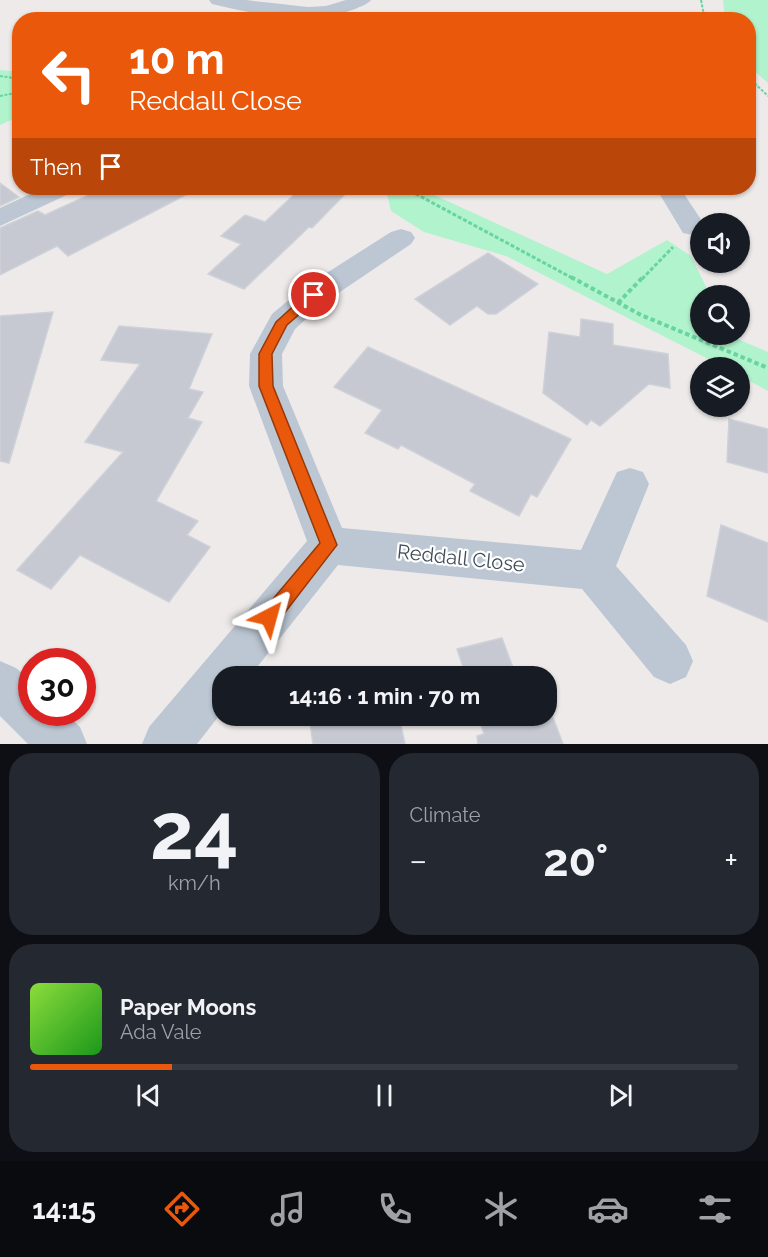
<!DOCTYPE html>
<html lang="en">
<head>
<meta charset="utf-8">
<style>
  :root { --surface:#171b24; --page:#242831; --text:#f1f3f6; --muted:#9ea1a6; --line:#363941; --accent:#ea580c }
  body { margin:0; font-family:Raleway,sans-serif; background:var(--page); color:var(--text); height:100vh; display:flex; flex-direction:column; font-size:22px; white-space:nowrap }
  * { box-sizing:border-box; margin:0 }
  p { font-size:20px; color:var(--muted) }
  .icon { flex:none; width:33px; height:33px; fill:none; stroke:currentColor; stroke-width:2; stroke-linecap:round; stroke-linejoin:round }
  .map { position:relative; height:744px; overflow:hidden }
  .sheet { display:flex; flex-direction:column; gap:9px; padding:9px; background:#0d0f14; flex:1 }
  .sheet>* { flex:none }
  .guide { position:absolute; left:12px; top:12px; width:744px; height:183px; border-radius:24px; box-shadow:0 2px 4px #0004; background:#ea580c; color:#fff; overflow:hidden }
  .controls { position:absolute; left:690px; top:213px; display:grid; gap:12px }
  .controls a { display:grid; place-items:center; width:60px; height:60px; border-radius:50%; background:var(--surface); box-shadow:0 2px 4px #0004; font-size:30px }
  .speed { position:absolute; left:18px; top:648px; display:flex; gap:12px; font-size:30px; font-weight:700; text-align:center }
  .speed>* { display:grid; place-content:center; width:78px; height:78px; border-radius:50%; background:var(--surface); box-shadow:0 2px 4px #0004; line-height:1 }
  .speed .limit { border:9px solid #d22; background:#fff; color:#111 }
  .pin { position:absolute; display:grid; place-items:center; width:51px; height:51px; color:#fff; margin:-26px; border:3px solid #fff; border-radius:50%; box-shadow:0 2px 6px #0007 }
  .me { position:absolute; width:66px; margin:-33px; rotate:39deg; stroke-linejoin:round; filter:drop-shadow(0 0 4px #0008) }
  .turn { display:flex; align-items:center; gap:21px; height:126px; padding:0 18px; font-size:27px }
  .turn .icon { width:78px; height:78px; stroke-width:2.5 }
  .turn b { display:block; font-size:42px; line-height:51px }
  .then { display:flex; align-items:center; height:57px; padding:0 18px; background:#0003; gap:12px; font-size:22px }
  .big { font-size:45px; font-weight:700; line-height:1.1 }
  .sheet .widget { flex:1; display:flex; flex-direction:column; justify-content:center; gap:9px; min-width:0; padding:0 21px; border-radius:24px; background:var(--page) }
  .sheet .dial { align-items:center; gap:0 }
  .dial b { font-size:78px; line-height:1 }
  .song { display:flex; align-items:center; gap:18px }
  .cover { width:72px; height:72px; border-radius:9px; background:linear-gradient(135deg,hsl(90 70% 55%),hsl(120 70% 35%)) }
  .played { height:6px; border-radius:3px; background:linear-gradient(90deg,var(--accent) 20%,var(--line) 20%) }
  .keys { display:flex; justify-content:space-around; direction:ltr }
  .heat { display:flex; justify-content:space-between; align-items:center; font-size:33px; direction:ltr }
  .sheet .tiles { flex:1; display:grid; gap:9px; grid-template-columns:1fr 1fr }
  .widget:last-child { grid-column:span 2 }
  .trip { position:absolute; left:212px; top:666px; width:345px; height:60px; border-radius:24px; background:var(--surface); box-shadow:0 2px 4px #0004; font-weight:700; line-height:60px; text-align:center }
  .dock { display:flex; height:96px; justify-content:space-around; align-items:center; background:#090b0e; color:var(--muted) }
  .dock .icon { width:42px; height:42px }
  .dock .current { color:var(--accent) }
  .dock b { font-size:27px; color:var(--text) }
  .map>svg:first-child { display:block }
</style>
</head>
<body>
<div class="map">
<svg width="768" height="744" viewBox="0 0 768 744">
  <rect width="100%" height="100%" fill="#eeeaea"/>
  <!-- green -->
  <path fill="#b1f3cc" d="M 723,0 L 768,0 L 768,83 L 749,66 L 748,20 L 725,19 Z
    M 0,70 L 19,72 L 20,116 L 0,125 Z
    M 381,188 L 419,188 L 607,274 L 667,240 L 691,256 L 710,295 L 700,296 L 700,334 L 728,335 L 768,352 L 768,391 L 740,376 L 740,368 L 724,367 L 506,256 L 424,232 L 391,211 L 386,190 Z"/>
  <!-- building -->
  <path fill="#c6c9d2" stroke="#ced1d8" stroke-width="1.5" d="M 0,183 L 19,197 L 0,206 Z
    M 104,188 L 199,188 L 68,256 L 57,246 L 0,275 L 0,228 L 38,211 L 45,215 Z
    M 301,188 L 351,188 L 312,228 L 309,227 L 244,289 L 208,274 L 241,244 L 221,236 L 245,215 L 265,222 Z
    M 488,253 L 538,284 L 496,314 L 488,314 L 477,306 L 450,325 L 415,299 Z
    M 53,312 L 9,463 L 0,461 L 0,316 Z
    M 581,319 L 613,324 L 613,345 L 668,354 L 670,388 L 649,384 L 600,426 L 591,420 L 587,425 L 543,393 L 549,332 L 580,337 Z
    M 119,326 L 212,334 L 189,389 L 203,392 L 188,418 L 202,422 L 156,501 L 198,521 L 187,535 L 210,547 L 169,602 L 80,555 L 51,589 L 17,570 L 123,452 L 85,442 L 140,364 L 101,360 Z
    M 368,347 L 571,439 L 537,497 L 531,494 L 519,516 L 470,491 L 475,484 L 401,445 L 398,449 L 365,433 L 382,410 L 334,387 Z
    M 729,419 L 768,429 L 768,473 L 727,462 Z
    M 721,525 L 768,543 L 768,622 L 707,596 Z
    M 502,638 L 516,676 L 466,676 L 457,649 Z
    M 552,715 L 563,744 L 478,744 L 477,736 L 484,734 L 478,716 L 530,716 L 532,721 Z
    M 309,716 L 399,716 L 405,744 L 313,744 Z"/>
  <g fill="none" stroke-linecap="round" stroke-linejoin="round">
    <!-- path-far2 -->
    <path stroke="#66d59f" stroke-width="2" stroke-dasharray="3 1.5" stroke-linecap="butt" d="M 701,0 L 705,20
      M 0,76 L 20,79
      M 748,77 L 768,96
      M 0,96 L 20,92"/>
    <!-- path-far1 -->
    <path stroke="#66d59f" stroke-width="3" stroke-dasharray="4 2" stroke-linecap="butt" d="M 405,188 L 574,279
      M 642,279 L 673,247"/>
    <!-- path -->
    <path stroke="#66d59f" stroke-width="4" stroke-dasharray="4.5 3" stroke-linecap="butt" d="M 571,277 L 641,315 L 768,368
      M 618,303 L 643,277"/>
    <!-- minor -->
    <path fill="#bcc7d3" fill-rule="evenodd" d="M 209,0 L 246,0 L 308,7 L 326,6 L 346,0 L 371,0 C 367,5 361,6 355,9 C 310,26 257,15 212,4 Z
      M 43,188 L 75,188 L 71,193 L 0,226 L 0,208 Z
      M 656,188 L 680,188 L 704,224 L 700,224 L 700,233 L 693,235 L 683,233 Z
      M 401,229 L 411,232 L 415,238 L 411,244 L 325,302 L 295,329 L 282,354 L 283,386 L 342,528 L 581,550 L 617,472 L 630,468 L 643,472 L 649,484 L 616,566 L 686,645 L 693,661 L 686,677 L 670,684 L 654,677 L 582,589 L 338,565 L 250,676 L 222,676 L 222,712 L 197,744 L 142,744 L 149,727 L 307,541 L 249,386 L 250,354 L 272,314 L 303,288 L 391,232 Z
      M 0,661 L 16,668 L 32,682 L 32,712 L 65,712 L 80,727 L 87,744 L 28,744 L 0,716 Z"/>
  </g>
  <!-- route -->
  <path fill="#ea580c" stroke="#983908" stroke-width="1.5" d="M 314,291 L 320,295 L 318,298 L 287,325 L 272,354 L 273,386 L 337,545 L 276,624 L 269,626 L 263,624 L 260,617 L 263,611 L 320,543 L 259,386 L 259,354 L 276,322 L 309,292 Z"/>
  <g text-anchor="middle" stroke-width="4.5" stroke-linejoin="round" paint-order="stroke">
    <!-- near-street labels -->
    <g font-size="20" fill="#414e5a" stroke="#fff">
      <text transform="translate(461 558) rotate(6)" y="7">Reddall Close</text>
    </g>
  </g>
</svg>
<div class="controls">
<a><svg class="icon" aria-label="sound" viewBox="0 0 24 24"><path d="M4 9h4l5-4v14l-5-4H4zM17 9q2 3 0 6"/></svg></a>
<a><svg class="icon" aria-label="search" viewBox="0 0 24 24"><circle cx="10" cy="10" r="6"/><path d="M15 15l6 6"/></svg></a>
<a><svg class="icon" aria-label="layers" viewBox="0 0 24 24"><path d="M12 4l9 5-9 5-9-5zM3 14l9 5 9-5"/></svg></a>
</div>
<div class="speed"><div class="limit">30</div></div>
<div class="pin" style="left:314px;top:295px;background:#d93025"><svg class="icon" aria-label="arrive" viewBox="0 0 24 24"><path d="M6 21V4h12l-3 4 3 4H6"/></svg></div>
<svg class="me" style="left:269px;top:617px" viewBox="-20 -20 40 40"><path d="M0-17L14 15 0 8-14 15z" fill="#ea580c" stroke="#fff" stroke-width="4"/></svg>
<div class="trip">14:16 · 1 min · 70 m</div>
<div class="guide">
<div class="turn"><svg class="icon" aria-label="left" viewBox="0 0 24 24"><path d="M17 20v-9H6M10 6l-5 5 5 5"/></svg><div><b>10 m</b>Reddall Close</div></div>
<div class="then">Then<svg class="icon" aria-label="arrive" viewBox="0 0 24 24"><path d="M6 21V4h12l-3 4 3 4H6"/></svg></div>
</div>
</div>
<section class="sheet">
<div class="tiles">
<div class="widget dial"><b>24</b><p>km/h</p></div>
<div class="widget"><p>Climate</p>
<div class="heat"><a>−</a><b class="big">20°</b><a>+</a></div>
</div>
<div class="widget">
<div class="song"><i class="cover"></i><div><b>Paper Moons</b><p>Ada Vale</p></div></div>
<div class="played"></div>
<div class="keys"><svg class="icon" aria-label="previous" viewBox="0 0 24 24"><path d="M18 5L8 12l10 7zM5 5v14"/></svg><svg class="icon" aria-label="pause" viewBox="0 0 24 24"><path d="M8 5v14M16 5v14"/></svg><svg class="icon" aria-label="next" viewBox="0 0 24 24"><path d="M6 5l10 7-10 7zM19 5v14"/></svg></div>
</div>
</div>
</section>
<nav class="dock">
<b>14:15</b>
<svg class="icon current" aria-label="directions" viewBox="0 0 24 24"><path d="M12 3l9 9-9 9-9-9zM9 14v-3h6M13 9l2 2-2 2"/></svg>
<svg class="icon" aria-label="music" viewBox="0 0 24 24"><path d="M9 18V5l10-2v13"/><circle cx="6" cy="18" r="3"/><circle cx="16" cy="16" r="3"/></svg>
<svg class="icon" aria-label="phone" viewBox="0 0 24 24"><path d="M5 4h4l2 5-3 2q2 4 5 5l2-3 5 2v4C11 20 4 13 5 4z"/></svg>
<svg class="icon" aria-label="climate" viewBox="0 0 24 24"><path d="M12 3v18M4 7l16 10M4 17L20 7"/></svg>
<svg class="icon" aria-label="car" viewBox="0 0 24 24"><path d="M5 17H2v-5l4-1 3-4h7l3 4 3 1v5h-3M9 17h6M6 11h13"/><circle cx="7" cy="17" r="2"/><circle cx="17" cy="17" r="2"/></svg>
<svg class="icon" aria-label="filters" viewBox="0 0 24 24"><path d="M4 7h16M4 17h16"/><circle cx="9" cy="7" r="2"/><circle cx="15" cy="17" r="2"/></svg>
</nav>
</body>
</html>
